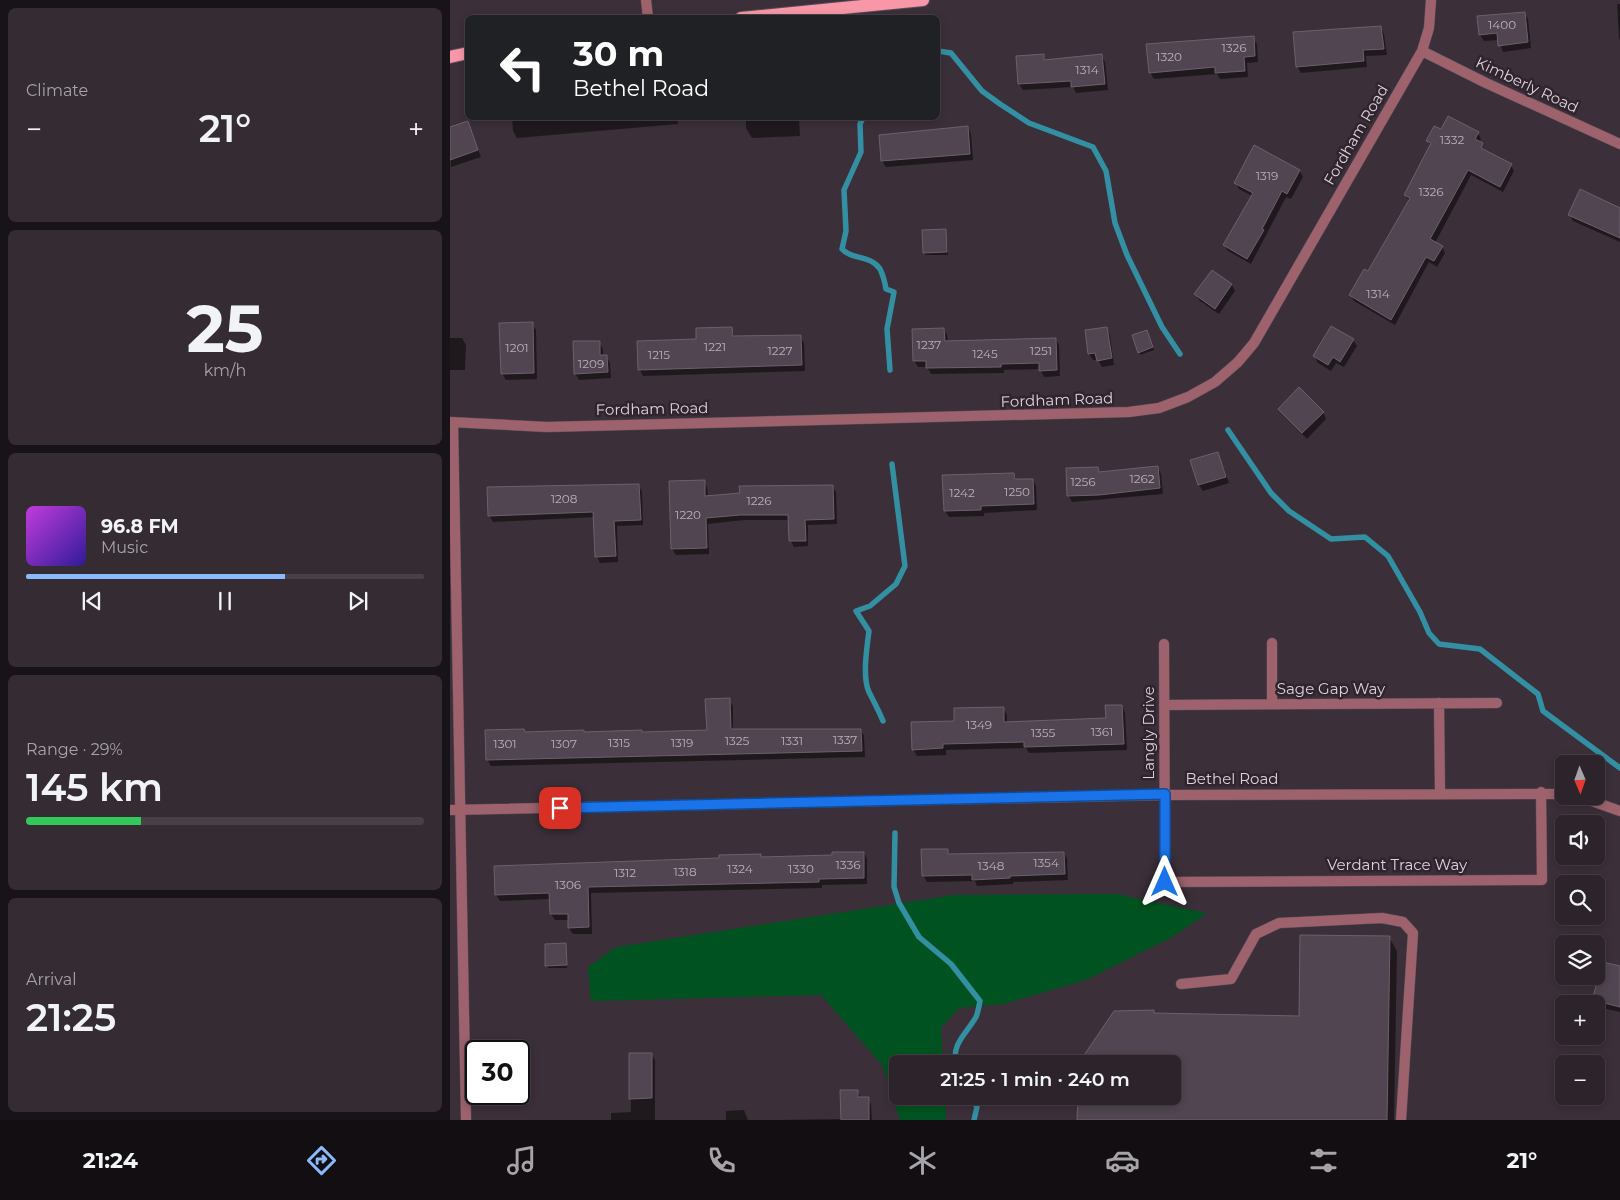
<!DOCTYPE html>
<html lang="en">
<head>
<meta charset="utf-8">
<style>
  :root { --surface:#2c232b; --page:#342b33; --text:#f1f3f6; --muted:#a6a4a9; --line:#484047; --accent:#8abafc }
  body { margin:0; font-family:Montserrat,sans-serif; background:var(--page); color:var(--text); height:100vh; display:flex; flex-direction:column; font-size:19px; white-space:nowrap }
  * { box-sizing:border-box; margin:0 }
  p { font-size:16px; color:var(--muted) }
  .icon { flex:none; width:28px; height:28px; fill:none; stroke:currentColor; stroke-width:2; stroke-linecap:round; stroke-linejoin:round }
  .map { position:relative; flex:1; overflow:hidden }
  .sheet { display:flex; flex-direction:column; gap:8px; padding:8px; background:#181318; width:450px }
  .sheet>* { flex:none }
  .guide { position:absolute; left:15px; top:15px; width:475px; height:105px; border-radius:8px; box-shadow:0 2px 8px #0003,0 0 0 1px var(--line); background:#202124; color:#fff; overflow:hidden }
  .needle { width:32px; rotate:178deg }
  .controls { position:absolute; left:1105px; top:755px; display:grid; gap:10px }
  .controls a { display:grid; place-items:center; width:50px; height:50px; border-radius:8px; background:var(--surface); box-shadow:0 2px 8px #0003,0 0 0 1px var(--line); font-size:25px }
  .speed { position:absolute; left:15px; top:1040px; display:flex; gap:10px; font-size:25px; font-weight:700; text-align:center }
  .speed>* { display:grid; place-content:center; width:65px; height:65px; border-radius:50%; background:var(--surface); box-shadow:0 2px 8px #0003,0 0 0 1px var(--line); line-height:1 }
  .speed .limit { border:2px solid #111; border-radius:8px; background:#fff; color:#111 }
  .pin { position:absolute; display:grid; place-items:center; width:42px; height:42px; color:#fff; margin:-21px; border-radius:10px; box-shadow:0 2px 8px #0006 }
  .me { position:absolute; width:55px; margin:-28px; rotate:0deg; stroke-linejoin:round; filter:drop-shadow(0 0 4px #0008) }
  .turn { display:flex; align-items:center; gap:18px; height:105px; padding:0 25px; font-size:22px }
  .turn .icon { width:65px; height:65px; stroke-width:2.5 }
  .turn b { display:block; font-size:35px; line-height:42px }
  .big { font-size:38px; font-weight:600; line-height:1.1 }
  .sheet .card { flex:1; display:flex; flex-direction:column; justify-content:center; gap:8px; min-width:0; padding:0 18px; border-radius:8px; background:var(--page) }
  .sheet .dial { align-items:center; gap:0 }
  .dial b { font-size:65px; line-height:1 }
  .song { display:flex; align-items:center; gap:15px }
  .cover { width:60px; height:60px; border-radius:8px; background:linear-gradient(135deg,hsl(290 70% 55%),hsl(250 70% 35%)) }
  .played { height:5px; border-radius:2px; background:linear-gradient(90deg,var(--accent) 65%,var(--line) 65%) }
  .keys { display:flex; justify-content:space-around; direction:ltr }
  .heat { display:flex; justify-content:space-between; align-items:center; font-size:28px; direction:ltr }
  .charge { height:8px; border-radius:4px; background:linear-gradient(90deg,#34c759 29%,var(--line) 0) }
  .trip { position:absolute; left:439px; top:1055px; width:292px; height:50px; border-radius:8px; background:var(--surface); box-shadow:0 2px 8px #0003,0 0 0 1px var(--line); font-weight:600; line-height:50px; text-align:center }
  .tab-bar { display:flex; height:80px; justify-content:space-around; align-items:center; background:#120e11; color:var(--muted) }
  .tab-bar .icon { width:35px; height:35px }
  .tab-bar .on { color:var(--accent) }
  .tab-bar b { font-size:22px; color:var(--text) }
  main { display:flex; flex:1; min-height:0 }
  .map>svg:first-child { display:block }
</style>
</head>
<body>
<main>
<section class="sheet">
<div class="card"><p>Climate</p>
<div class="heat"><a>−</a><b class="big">21°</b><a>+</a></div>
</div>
<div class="card dial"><b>25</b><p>km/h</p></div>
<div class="card">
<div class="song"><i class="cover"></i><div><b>96.8 FM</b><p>Music</p></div></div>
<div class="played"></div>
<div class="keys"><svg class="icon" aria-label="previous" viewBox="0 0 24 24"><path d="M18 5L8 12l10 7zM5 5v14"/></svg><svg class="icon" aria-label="pause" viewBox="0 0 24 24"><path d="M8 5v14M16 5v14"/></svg><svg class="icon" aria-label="next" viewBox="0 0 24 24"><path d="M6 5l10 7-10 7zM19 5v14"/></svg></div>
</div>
<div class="card"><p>Range · 29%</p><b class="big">145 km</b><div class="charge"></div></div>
<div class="card"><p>Arrival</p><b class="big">21:25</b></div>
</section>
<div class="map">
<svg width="1170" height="1120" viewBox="0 0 1170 1120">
  <rect width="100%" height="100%" fill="#3b2f39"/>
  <!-- green -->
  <path fill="#005320" d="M 666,894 L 757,913 L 724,936 L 636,980 L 553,1004 L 509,1008 L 491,1028 L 493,1064 L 448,1064 L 448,1096 L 495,1096 L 496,1120 L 450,1120 L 433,1066 L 371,995 L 141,1001 L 138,967 L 166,947 L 504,895 Z"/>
  <!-- shadow -->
  <path fill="#0007" d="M 1167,4 L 1170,4 L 1170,40 L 1169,38 Z
    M 1074,13 L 1078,19 L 1081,48 L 1053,52 L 1049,40 L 1034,41 L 1030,35 Z
    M 931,27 L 934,34 L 937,55 L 916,56 L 917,67 L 851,73 L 847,66 Z
    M 803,38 L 807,44 L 808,62 L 797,63 L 798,77 L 770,79 L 767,74 L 704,79 L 700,72 Z
    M 651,55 L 655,62 L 658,90 L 626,93 L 623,87 L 573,90 L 569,84 L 593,56 L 596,61 Z
    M 62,118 L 227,118 L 228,124 L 67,138 L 63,131 Z
    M 296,118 L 349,118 L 350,136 L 302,138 L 296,128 Z
    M 17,122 L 31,157 L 1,167 L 0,128 Z
    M 518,127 L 521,134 L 523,160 L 436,167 L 432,161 Z
    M 992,131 L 1028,133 L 1031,139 L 1029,143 L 1035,152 L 1061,165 L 1064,171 L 1053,192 L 1021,175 L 985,243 L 992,247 L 995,253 L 987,267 L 979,262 L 945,325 L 904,301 L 900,295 L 919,273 L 959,201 L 955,195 L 981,146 L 978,141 Z
    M 849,170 L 853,177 L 841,199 L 836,197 L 801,264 L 778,251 L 774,245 L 802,196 L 789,189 L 785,182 Z
    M 1131,191 L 1170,208 L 1170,242 L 1123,221 L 1120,215 Z
    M 496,230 L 498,255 L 476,255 L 474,253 Z
    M 782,285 L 785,291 L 769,314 L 750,301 L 746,295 Z
    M 82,324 L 86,330 L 87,379 L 56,380 L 52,373 Z
    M 282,328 L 285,338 L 350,336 L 354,343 L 355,371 L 193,376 L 190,370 L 247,340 Z
    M 656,328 L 660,335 L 664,365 L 652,367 L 648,360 L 643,360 L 639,354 L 636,331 Z
    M 494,329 L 497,335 L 498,343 L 606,339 L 609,345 L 610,376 L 594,377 L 590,369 L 554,370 L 554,373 L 481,374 L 477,367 L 468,367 L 464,361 Z
    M 698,334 L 704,350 L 690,355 L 689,352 Z
    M 0,338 L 12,338 L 16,345 L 15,370 L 0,370 Z
    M 903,340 L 907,346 L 894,367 L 886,363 L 881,371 L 868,363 L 864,356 Z
    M 149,342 L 153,349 L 153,357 L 156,356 L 160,363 L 161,378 L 129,380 L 125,373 Z
    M 829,409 L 873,412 L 876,419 L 857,439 Z
    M 768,453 L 779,483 L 753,491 L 749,485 Z
    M 648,468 L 650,473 L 708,468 L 711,474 L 713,494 L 622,502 L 619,496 L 618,469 Z
    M 564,474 L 568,481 L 583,480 L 586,486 L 587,510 L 534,513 L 534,516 L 499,517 L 495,511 L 494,476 Z
    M 254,481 L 257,487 L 258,497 L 382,486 L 386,492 L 387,524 L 358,525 L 358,546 L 344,547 L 341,541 L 340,520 L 294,520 L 258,524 L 259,554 L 226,555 L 222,549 Z
    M 189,486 L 192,492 L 193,525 L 167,526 L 168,562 L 150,563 L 147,557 L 145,517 L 43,522 L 40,516 Z
    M 279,700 L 283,706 L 283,730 L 411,730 L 414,736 L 415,757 L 41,766 L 37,759 L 76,733 L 258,731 Z
    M 672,706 L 675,713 L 677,750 L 579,753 L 576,748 L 496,750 L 496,755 L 467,756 L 463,749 L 506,722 L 553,708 L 557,715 L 557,723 L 657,719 Z
    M 497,850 L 500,855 L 614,853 L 617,859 L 618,880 L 563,882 L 563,884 L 527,886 L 525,881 L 477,882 L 473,875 Z
    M 414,853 L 417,859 L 417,884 L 372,885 L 372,888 L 141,893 L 142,934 L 123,934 L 119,928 L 119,920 L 105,920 L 101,914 L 100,899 L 50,901 L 46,895 L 270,859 L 310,855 L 312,858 L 383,856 Z
    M 939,937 L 947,951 L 944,1120 L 629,1120 L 722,1096 L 722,1064 L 664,1012 L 704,1012 L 705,1015 L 850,1017 Z
    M 116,945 L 117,968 L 98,968 L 97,965 Z
    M 1170,968 L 1170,1012 L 1148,1007 L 1144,1000 Z
    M 180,1054 L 201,1054 L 205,1060 L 205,1120 L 161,1120 L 161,1113 L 181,1112 Z
    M 407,1091 L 411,1097 L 418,1098 L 421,1104 L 422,1120 L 329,1120 L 393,1119 Z
    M 294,1110 L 298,1120 L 276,1120 L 276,1111 Z"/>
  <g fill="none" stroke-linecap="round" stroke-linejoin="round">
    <!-- stream -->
    <path stroke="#338fa2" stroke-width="5.5" d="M 488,51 L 501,53 L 532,91 L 550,104 L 579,123 L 643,147 L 656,171 L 665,223 L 677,255 L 712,327 L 730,354
      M 413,118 L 410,124 L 411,152 L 394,190 L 396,231 L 392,249 C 402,260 421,255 430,269 C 433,275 435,283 436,289 L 444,292 L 437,329 L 440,370
      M 778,430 L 821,493 L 839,511 L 881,539 L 915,537 L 938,556 L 970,612 L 979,633 L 989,644 L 1030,649 L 1088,694 L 1093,711 L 1170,768
      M 433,721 C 429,711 424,702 419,692 C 412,677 417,647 419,631 L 406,611 L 420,606 L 446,584 L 455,566 L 442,464
      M 445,833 L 444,887 L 449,903 L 469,937 L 501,964 L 530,1001 C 529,1006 528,1012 526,1017 C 517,1033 501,1044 506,1064
      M 519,1096 L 527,1107 L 524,1120"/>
  </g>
  <!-- building -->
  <path fill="#504550" stroke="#6d606c" d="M 1075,12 L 1078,42 L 1048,46 L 1047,33 L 1029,35 L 1027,16 Z
    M 931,26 L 934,49 L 913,50 L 914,61 L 846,67 L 843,32 Z
    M 804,36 L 805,56 L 794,57 L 795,71 L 765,73 L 765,67 L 699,73 L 696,44 Z
    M 594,54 L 594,60 L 652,54 L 655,84 L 621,87 L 621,81 L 568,84 L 566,56 Z
    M 998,116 L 1029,132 L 1025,139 L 1033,143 L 1031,148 L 1062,164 L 1050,187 L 1018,170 L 980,239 L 993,246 L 984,261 L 976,257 L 941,320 L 899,295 L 914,269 L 918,271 L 960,198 L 954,195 L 981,143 L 976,141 L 984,126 L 991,129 Z
    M 18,121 L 28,150 L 0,160 L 0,127 Z
    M 518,126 L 520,154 L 431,161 L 429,135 Z
    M 804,145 L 850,170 L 837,194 L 832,191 L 812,229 L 814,230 L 797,259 L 773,245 L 803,193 L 784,183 Z
    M 1130,189 L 1170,208 L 1170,238 L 1118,215 Z
    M 496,229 L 497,252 L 473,253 L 472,230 Z
    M 762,270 L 782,284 L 765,309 L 744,294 Z
    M 83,322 L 84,373 L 51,374 L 49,323 Z
    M 881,326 L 904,339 L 890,362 L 883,357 L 878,365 L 863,356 Z
    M 282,327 L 283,336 L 351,335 L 352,365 L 188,370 L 187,341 L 246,339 L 246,328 Z
    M 657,327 L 662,358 L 647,361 L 645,353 L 638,354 L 635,330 Z
    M 494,328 L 495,341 L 606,338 L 607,370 L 589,371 L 589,363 L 551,364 L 551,367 L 476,368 L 476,361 L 463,361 L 462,329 Z
    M 697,330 L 703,347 L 688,353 L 682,335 Z
    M 123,341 L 150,341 L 150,355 L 157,355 L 158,372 L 124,374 Z
    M 849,387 L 874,412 L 852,433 L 828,409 Z
    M 768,452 L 776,477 L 748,485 L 740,460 Z
    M 708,466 L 710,488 L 649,495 L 617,496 L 616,468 L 648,467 L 649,472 Z
    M 564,473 L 565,479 L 583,479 L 584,504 L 531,506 L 531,510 L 494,511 L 492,475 Z
    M 255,480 L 255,496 L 290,493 L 289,486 L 383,485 L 384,519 L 355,520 L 356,541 L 339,541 L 338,515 L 290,515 L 256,518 L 257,548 L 221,549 L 219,481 Z
    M 189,484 L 191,520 L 164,521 L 166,556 L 145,557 L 143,512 L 38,516 L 37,487 Z
    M 280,698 L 281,729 L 411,729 L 412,751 L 36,760 L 35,730 L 74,729 L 75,732 L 134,730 L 134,732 L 192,730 L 192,732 L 257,730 L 255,699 Z
    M 655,705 L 672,705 L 674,744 L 574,747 L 574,742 L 493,744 L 493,748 L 462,750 L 461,722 L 504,721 L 504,708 L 554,707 L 554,722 L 656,718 Z
    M 471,849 L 498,849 L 498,854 L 614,852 L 615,874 L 560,876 L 560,878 L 522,880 L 522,875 L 472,876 Z
    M 382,852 L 414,852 L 414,878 L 369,879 L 369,882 L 138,887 L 139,927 L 118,928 L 118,914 L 100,914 L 99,893 L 45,895 L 44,866 L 269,858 L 269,855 L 311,854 L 311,857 L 382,855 Z
    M 850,935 L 940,936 L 937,1120 L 627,1120 L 628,1096 L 722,1096 L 722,1064 L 628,1064 L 664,1011 L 704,1010 L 704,1013 L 849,1016 Z
    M 116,943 L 117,965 L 95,966 L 95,944 Z
    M 1153,962 L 1170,966 L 1170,1007 L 1142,1000 Z
    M 179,1053 L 202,1053 L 202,1098 L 179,1099 Z
    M 390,1090 L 408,1090 L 408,1097 L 419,1097 L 419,1120 L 391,1120 Z"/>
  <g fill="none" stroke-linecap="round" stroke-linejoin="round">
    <!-- service casing -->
    <g stroke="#584d56" stroke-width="11">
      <path id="service" d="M 196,0 L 198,18
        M 731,984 L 781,979 L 806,934 L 829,923 L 932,918 L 953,922 L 963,933 L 951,1120"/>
    </g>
    <!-- minor casing -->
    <g stroke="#584d56" stroke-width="11">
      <path id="minor" d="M 972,51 L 1036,83 L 1170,144
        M 0,422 L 97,427 L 679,412 L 709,408 L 738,397 L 765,382 L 788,362 L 804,343 L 972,51 L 979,28 L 981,0
        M 3,423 L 16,1120
        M 822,643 L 822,704
        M 714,644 L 715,882 L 1092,880 L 1091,792
        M 989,703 L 990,793
        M 714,705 L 1047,703
        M 1128,796 L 1170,811
        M 0,810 L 715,795 L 1114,794"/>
    </g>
    <!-- primary casing -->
    <g stroke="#584d56" stroke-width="14">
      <path id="primary" d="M 291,18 L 473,0
        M 0,57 L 18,53"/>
    </g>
    <!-- service -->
    <use href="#service" stroke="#9d626c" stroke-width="10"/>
    <!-- minor -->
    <use href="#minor" stroke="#9d626c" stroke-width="10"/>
    <!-- primary -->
    <use href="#primary" stroke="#f797a7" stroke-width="12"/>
  </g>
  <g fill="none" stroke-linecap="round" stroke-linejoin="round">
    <!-- route casing -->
    <g stroke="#114b97" stroke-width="12">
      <path id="route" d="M 110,808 L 715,794 L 715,882"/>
    </g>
    <!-- route -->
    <use href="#route" stroke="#1a73e8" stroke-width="9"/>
  </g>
  <g text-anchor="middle" stroke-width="5" stroke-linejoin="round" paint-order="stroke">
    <!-- number labels -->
    <g font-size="12" fill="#b9b0b8">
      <text x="1052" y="29">1400</text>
      <text x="784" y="52">1326</text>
      <text x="719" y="61">1320</text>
      <text x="637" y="74">1314</text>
      <text x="1002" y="144">1332</text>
      <text x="817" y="180">1319</text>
      <text x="981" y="196">1326</text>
      <text x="928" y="298">1314</text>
      <text x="479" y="349">1237</text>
      <text x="265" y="351">1221</text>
      <text x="67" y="352">1201</text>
      <text x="330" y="355">1227</text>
      <text x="591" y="355">1251</text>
      <text x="535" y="358">1245</text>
      <text x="209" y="359">1215</text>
      <text x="141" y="368">1209</text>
      <text x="692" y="483">1262</text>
      <text x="633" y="486">1256</text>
      <text x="567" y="496">1250</text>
      <text x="512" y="497">1242</text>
      <text x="114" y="503">1208</text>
      <text x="309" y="505">1226</text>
      <text x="238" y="519">1220</text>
      <text x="529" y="729">1349</text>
      <text x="652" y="736">1361</text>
      <text x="593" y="737">1355</text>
      <text x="395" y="744">1337</text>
      <text x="287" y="745">1325</text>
      <text x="342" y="745">1331</text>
      <text x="169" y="747">1315</text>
      <text x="232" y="747">1319</text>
      <text x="55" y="748">1301</text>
      <text x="114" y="748">1307</text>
      <text x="596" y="867">1354</text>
      <text x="398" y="869">1336</text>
      <text x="541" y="870">1348</text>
      <text x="290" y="873">1324</text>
      <text x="351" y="873">1330</text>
      <text x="235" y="876">1318</text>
      <text x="175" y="877">1312</text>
      <text x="118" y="889">1306</text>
    </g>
    <!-- street labels -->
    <g font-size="15" fill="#dcd4db" stroke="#30252f">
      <text transform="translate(1077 85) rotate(25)" y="5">Kimberly Road</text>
      <text transform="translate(906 135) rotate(-60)" y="5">Fordham Road</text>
      <text transform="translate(607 400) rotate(-2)" y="5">Fordham Road</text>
      <text transform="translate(202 409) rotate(-1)" y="5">Fordham Road</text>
      <text x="881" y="694">Sage Gap Way</text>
      <text transform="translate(699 733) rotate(-90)" y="5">Langly Drive</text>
      <text x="782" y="784">Bethel Road</text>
      <text x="947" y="870">Verdant Trace Way</text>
    </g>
  </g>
</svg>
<div class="controls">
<a><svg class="needle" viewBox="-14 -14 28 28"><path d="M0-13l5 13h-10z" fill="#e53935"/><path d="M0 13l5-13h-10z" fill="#a6a4a9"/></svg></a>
<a><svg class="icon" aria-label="sound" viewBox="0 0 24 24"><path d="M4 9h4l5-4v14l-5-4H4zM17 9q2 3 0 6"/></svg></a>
<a><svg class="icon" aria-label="search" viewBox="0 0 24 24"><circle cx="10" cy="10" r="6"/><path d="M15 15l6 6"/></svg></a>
<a><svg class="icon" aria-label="layers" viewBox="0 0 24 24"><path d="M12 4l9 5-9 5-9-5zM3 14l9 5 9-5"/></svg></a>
<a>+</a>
<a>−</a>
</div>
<div class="speed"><div class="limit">30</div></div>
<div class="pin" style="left:110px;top:808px;background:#d93025"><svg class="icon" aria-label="arrive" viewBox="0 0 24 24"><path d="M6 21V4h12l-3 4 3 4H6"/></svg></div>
<svg class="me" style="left:715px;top:882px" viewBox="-20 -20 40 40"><path d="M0-17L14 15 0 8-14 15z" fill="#1a73e8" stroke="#fff" stroke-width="4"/></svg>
<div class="trip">21:25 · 1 min · 240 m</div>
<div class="guide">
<div class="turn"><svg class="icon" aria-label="left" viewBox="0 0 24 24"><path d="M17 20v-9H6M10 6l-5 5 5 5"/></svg><div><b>30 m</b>Bethel Road</div></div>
</div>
</div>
</main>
<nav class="tab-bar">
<b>21:24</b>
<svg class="icon on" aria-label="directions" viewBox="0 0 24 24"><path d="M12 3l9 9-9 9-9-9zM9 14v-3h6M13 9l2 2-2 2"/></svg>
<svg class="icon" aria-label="music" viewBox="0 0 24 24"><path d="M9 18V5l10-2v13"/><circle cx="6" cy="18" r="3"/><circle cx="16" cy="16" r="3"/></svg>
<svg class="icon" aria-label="phone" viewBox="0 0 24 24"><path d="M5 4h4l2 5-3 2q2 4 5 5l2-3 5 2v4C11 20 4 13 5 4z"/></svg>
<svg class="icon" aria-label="climate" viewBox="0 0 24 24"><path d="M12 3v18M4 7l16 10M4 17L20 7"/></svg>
<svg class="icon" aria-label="car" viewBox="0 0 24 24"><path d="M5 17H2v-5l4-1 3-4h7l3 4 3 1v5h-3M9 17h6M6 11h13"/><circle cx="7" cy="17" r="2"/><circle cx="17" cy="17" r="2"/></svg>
<svg class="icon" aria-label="filters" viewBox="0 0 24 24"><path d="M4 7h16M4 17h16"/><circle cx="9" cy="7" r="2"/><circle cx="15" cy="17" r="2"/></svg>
<b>21°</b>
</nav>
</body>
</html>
